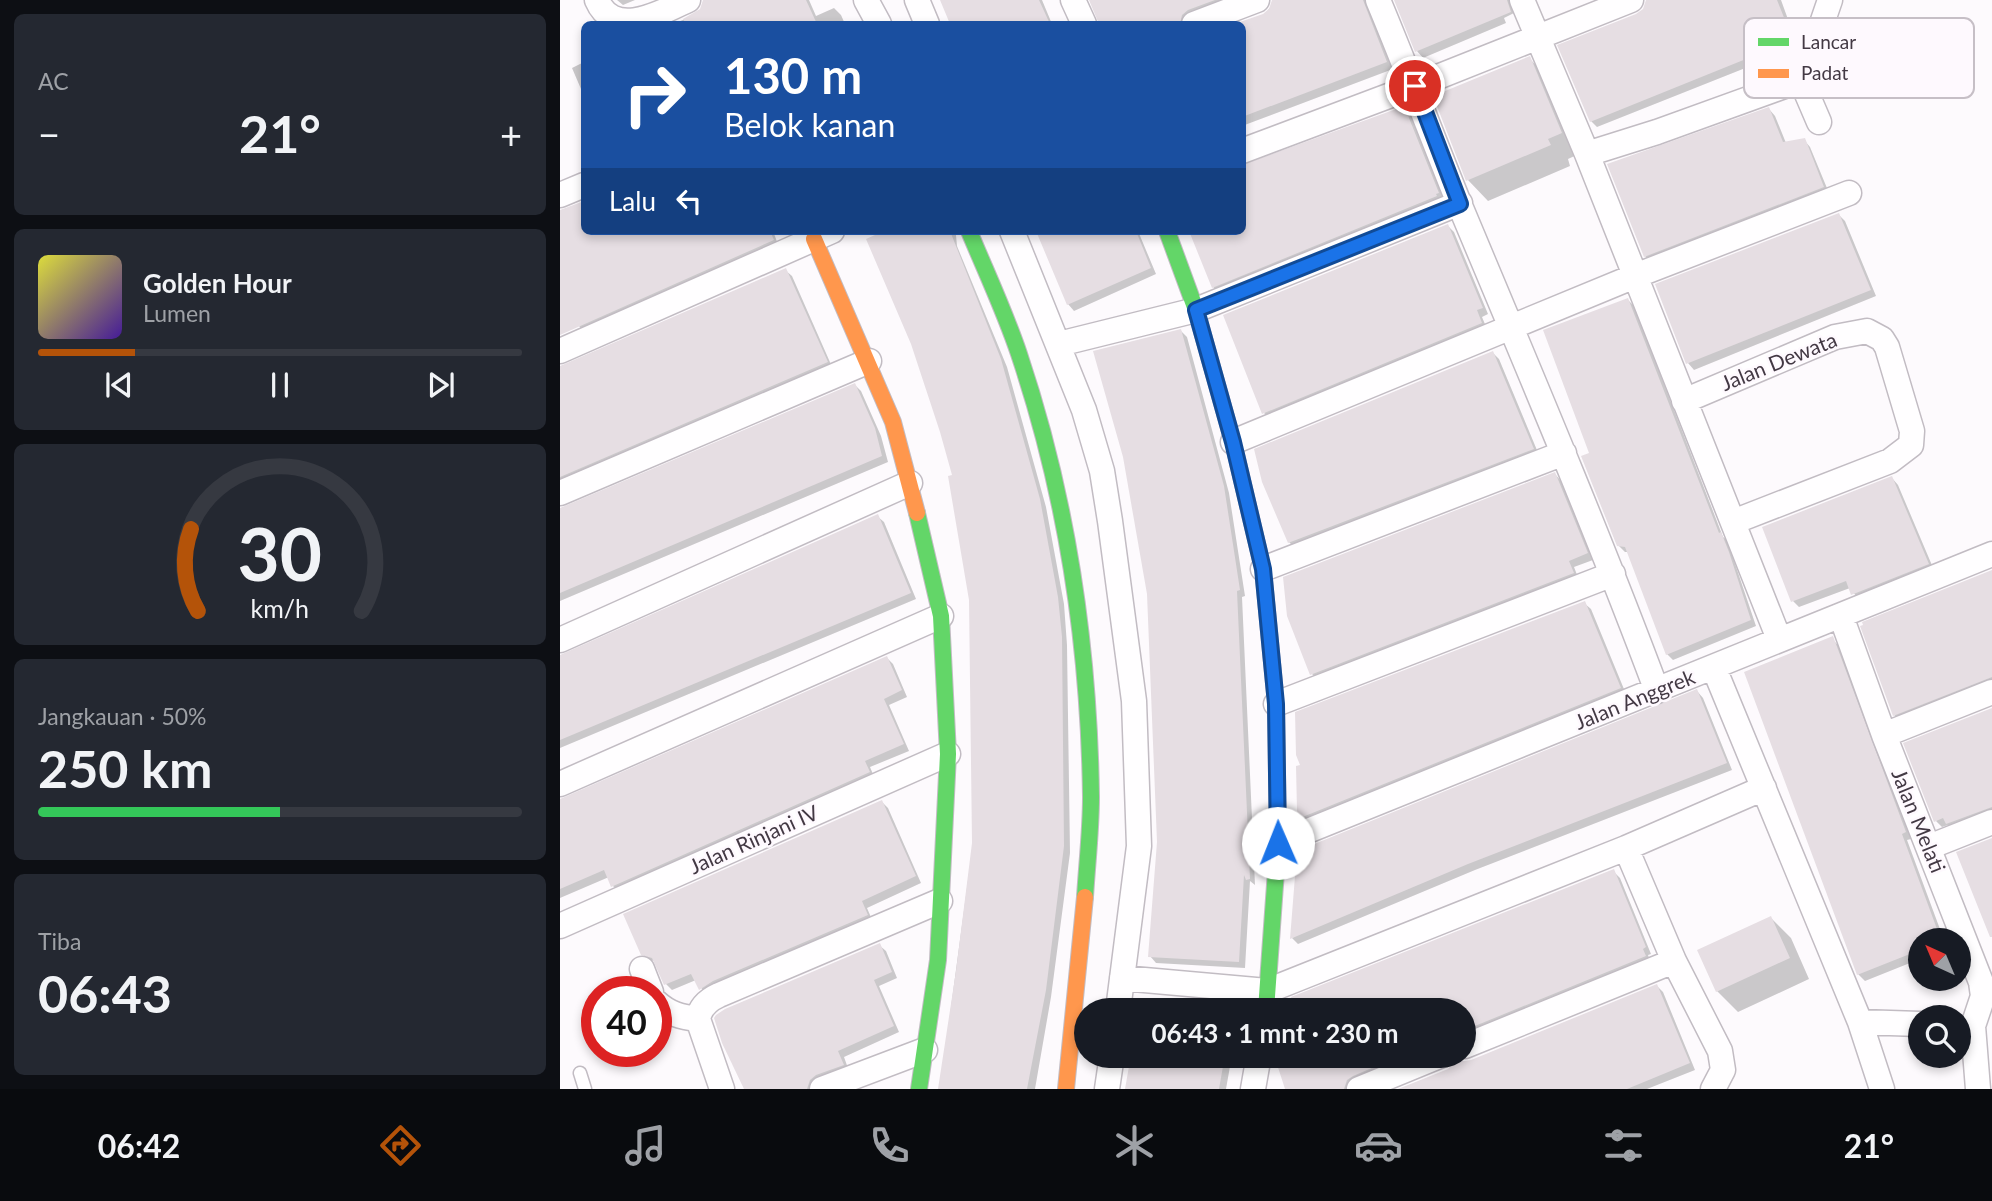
<!DOCTYPE html>
<html lang="id">
<head>
<meta charset="utf-8">
<style>
  :root { --surface:#171b24; --page:#242831; --text:#f1f3f6; --muted:#9ea1a6; --line:#363941; --accent:#b45309 }
  body { margin:0; font-family:Lato,sans-serif; background:var(--page); color:var(--text); height:100vh; display:flex; flex-direction:column; font-size:26px; white-space:nowrap }
  * { box-sizing:border-box; margin:0 }
  p { font-size:23px; color:var(--muted) }
  .icon { flex:none; width:38px; height:38px; fill:none; stroke:currentColor; stroke-width:2; stroke-linecap:round; stroke-linejoin:round }
  .map { position:relative; flex:1; overflow:hidden }
  .sheet { display:flex; flex-direction:column; gap:14px; padding:14px; background:#0d0f14; width:560px }
  .sheet>* { flex:none }
  .banner { position:absolute; left:21px; top:21px; width:665px; height:214px; border-radius:10px; box-shadow:0 4px 10px #0003; background:#1a4fa0; color:#fff; overflow:hidden }
  .needle { width:46px; rotate:316deg }
  .buttons { position:absolute; left:1348px; top:928px; display:grid; gap:14px }
  .buttons a { display:grid; place-items:center; width:63px; height:63px; border-radius:50%; background:var(--surface); box-shadow:0 4px 10px #0003; font-size:35px }
  .speed { position:absolute; left:21px; top:976px; display:flex; gap:14px; font-size:35px; font-weight:700; text-align:center }
  .speed>* { display:grid; place-content:center; width:91px; height:91px; border-radius:50%; background:var(--surface); box-shadow:0 4px 10px #0003; line-height:1 }
  .speed .limit { border:10px solid #d22; background:#fff; color:#111 }
  .pin { position:absolute; display:grid; place-items:center; width:60px; height:60px; color:#fff; margin:-30px; border:4px solid #fff; border-radius:50%; box-shadow:0 2px 7px #0007 }
  .me { position:absolute; width:77px; margin:-38px; rotate:359deg; stroke-linejoin:round; filter:drop-shadow(0 0 5px #0008) }
  .turn { display:flex; align-items:center; gap:24px; height:147px; padding:0 28px; font-size:32px }
  .turn .icon { width:91px; height:91px; stroke-width:2.5 }
  .turn b { display:block; font-size:49px; line-height:60px }
  .then { display:flex; align-items:center; height:66px; padding:0 28px; background:#0003; gap:14px; font-size:26px }
  .big { font-size:52px; font-weight:700; line-height:1.1 }
  .sheet .widget { flex:1; display:flex; flex-direction:column; justify-content:center; gap:10px; min-width:0; padding:0 24px; border-radius:10px; background:var(--page) }
  .sheet .dial { align-items:center; gap:0 }
  .dial svg { height:182px; overflow:visible; fill:none; stroke:var(--line); stroke-width:7; stroke-linecap:round; text-anchor:middle }
  .dial text { fill:var(--text); stroke:none }
  .song { display:flex; align-items:center; gap:21px }
  .cover { width:84px; height:84px; border-radius:10px; background:linear-gradient(135deg,hsl(60 70% 55%),hsl(260 70% 35%)) }
  .played { height:7px; border-radius:4px; background:linear-gradient(90deg,var(--accent) 20%,var(--line) 20%) }
  .keys { display:flex; justify-content:space-around; direction:ltr }
  .heat { display:flex; justify-content:space-between; align-items:center; font-size:38px; direction:ltr }
  .charge { height:10px; border-radius:5px; background:linear-gradient(90deg,#34c759 50%,var(--line) 0) }
  .trip { position:absolute; left:514px; top:998px; width:402px; height:70px; border-radius:35px; background:var(--surface); box-shadow:0 4px 10px #0003; font-weight:700; line-height:70px; text-align:center }
  .tabs { display:flex; height:112px; justify-content:space-around; align-items:center; background:#090b0e; color:var(--muted) }
  .tabs .icon { width:49px; height:49px }
  .tabs .on { color:var(--accent) }
  .tabs b { font-size:32px; color:var(--text) }
  main { display:flex; flex:1; min-height:0 }
  .map>svg:first-child { display:block }
</style>
</head>
<body>
<main>
<section class="sheet">
<div class="widget"><p>AC</p>
<div class="heat"><a>−</a><b class="big">21°</b><a>+</a></div>
</div>
<div class="widget">
<div class="song"><i class="cover"></i><div><b>Golden Hour</b><p>Lumen</p></div></div>
<div class="played"></div>
<div class="keys"><svg class="icon" aria-label="previous" viewBox="0 0 24 24"><path d="M18 5L8 12l10 7zM5 5v14"/></svg><svg class="icon" aria-label="pause" viewBox="0 0 24 24"><path d="M8 5v14M16 5v14"/></svg><svg class="icon" aria-label="next" viewBox="0 0 24 24"><path d="M6 5l10 7-10 7zM19 5v14"/></svg></div>
</div>
<div class="widget dial"><svg viewBox="0 0 100 80">
<path d="M14 69A42 42 0 1 1 86 69"/>
<path d="M14 69A42 42 0 0 1 11 33" stroke="#b45309"/>
<text x="50" y="56" font-size="32" font-weight="700">30</text>
<text x="50" y="72" font-size="11">km/h</text>
</svg></div>
<div class="widget"><p>Jangkauan · 50%</p><b class="big">250 km</b><div class="charge"></div></div>
<div class="widget"><p>Tiba</p><b class="big">06:43</b></div>
</section>
<div class="map">
<svg width="1432" height="1089" viewBox="0 0 1432 1089">
  <rect width="100%" height="100%" fill="#fdfafd"/>
  <!-- shadow -->
  <path fill="#0003" d="M 57,0 L 75,0 L 63,5 Z
    M 144,0 L 249,0 L 256,16 L 274,8 L 281,15 L 285,24 L 113,24 L 135,15 L 141,10 Z
    M 381,0 L 482,0 L 492,24 L 391,24 Z
    M 530,0 L 677,0 L 627,24 L 541,24 Z
    M 713,0 L 812,0 L 809,4 L 810,13 L 833,69 L 682,126 L 682,24 L 679,24 L 704,15 L 713,4 Z
    M 836,0 L 956,0 L 953,4 L 954,13 L 944,18 L 946,23 L 863,58 L 857,51 Z
    M 1090,0 L 1221,0 L 1238,47 L 1037,127 L 1031,121 L 1077,15 L 1085,10 Z
    M 969,58 L 989,79 L 1021,153 L 1008,159 L 1010,166 L 928,201 L 908,180 L 875,97 Z
    M 24,62 L 24,96 L 12,68 Z
    M 1209,109 L 1215,116 L 1226,143 L 1244,140 L 1250,147 L 1269,193 L 1091,262 L 1085,256 Z
    M 845,110 L 851,116 L 884,199 L 660,293 L 653,287 L 631,231 L 682,231 Z
    M 24,203 L 24,231 L 213,231 L 219,247 L 25,333 L 19,326 L 0,284 L 0,212 Z
    M 1279,215 L 1285,221 L 1316,296 L 1134,370 L 1128,363 L 1097,285 Z
    M 888,226 L 894,232 L 928,314 L 922,317 L 927,329 L 710,419 L 704,413 Z
    M 328,231 L 398,231 L 396,235 L 397,246 L 447,367 L 486,507 L 504,604 L 507,645 L 510,853 L 491,997 L 475,1089 L 380,1089 L 413,843 L 410,600 L 394,477 Z
    M 477,231 L 578,231 L 596,274 L 514,311 L 508,304 Z
    M 225,270 L 232,276 L 273,369 L 0,486 L 0,367 Z
    M 1068,300 L 1074,306 L 1163,537 L 1167,540 L 1196,626 L 1113,660 L 1107,654 L 1069,552 L 1065,552 L 1058,545 Z
    M 621,331 L 627,337 L 669,493 L 685,596 L 682,597 L 695,885 L 690,881 L 685,968 L 596,963 L 590,956 L 598,842 Z
    M 933,353 L 939,359 L 979,455 L 736,549 L 729,542 Z
    M 295,385 L 301,391 L 321,436 L 328,462 L 0,601 L 0,509 Z
    M 995,474 L 1001,481 L 1033,560 L 1014,567 L 1019,580 L 758,680 L 752,674 Z
    M 1332,478 L 1338,485 L 1374,570 L 1299,600 L 1290,588 L 1239,607 L 1233,601 Z
    M 317,516 L 324,522 L 356,599 L 0,748 L 0,656 Z
    M 1432,572 L 1432,684 L 1341,721 L 1334,715 Z
    M 1024,603 L 1031,609 L 1066,694 L 747,824 L 741,817 Z
    M 1272,639 L 1278,645 L 1351,839 L 1347,840 L 1384,940 L 1360,940 L 1360,959 L 1305,981 L 1298,974 Z
    M 327,658 L 333,664 L 347,697 L 329,705 L 349,751 L 310,767 L 315,779 L 59,892 L 53,886 L 49,877 L 0,898 L 0,800 Z
    M 1137,691 L 1143,698 L 1172,770 L 915,870 L 738,944 L 732,938 Z
    M 1432,710 L 1432,816 L 1393,830 L 1388,825 L 1382,827 L 1376,821 Z
    M 322,802 L 328,808 L 361,883 L 307,908 L 313,922 L 146,995 L 136,980 L 112,990 L 106,984 L 97,962 L 90,960 L 83,953 Z
    M 1053,871 L 1060,878 L 1091,954 L 1088,955 L 1091,963 L 905,1040 L 905,1010 Z
    M 1211,918 L 1231,938 L 1249,979 L 1178,1012 L 1157,991 Z
    M 319,945 L 326,951 L 337,978 L 319,986 L 339,1032 L 284,1057 L 289,1071 L 255,1089 L 185,1089 Z
    M 1097,986 L 1103,992 L 1135,1070 L 1087,1089 L 843,1089 Z
    M 581,1005 L 617,1010 L 581,1010 Z
    M 573,1055 L 672,1055 L 666,1089 L 567,1089 Z
    M 715,1055 L 864,1055 L 793,1089 L 727,1089 Z"/>
  <!-- building -->
  <path fill="#e6dee3" d="M 143,0 L 246,0 L 257,24 L 126,24 L 123,19 L 140,9 Z
    M 380,0 L 479,0 L 490,24 L 390,24 Z
    M 529,0 L 655,0 L 628,10 L 622,15 L 620,24 L 539,24 Z
    M 712,0 L 803,0 L 827,62 L 682,117 L 682,24 L 674,24 L 703,14 L 709,9 Z
    M 834,0 L 947,0 L 951,12 L 855,52 Z
    M 1086,0 L 1217,0 L 1233,40 L 1030,122 L 997,45 L 1076,14 L 1083,9 Z
    M 970,56 L 1002,133 L 988,139 L 991,145 L 906,181 L 873,96 Z
    M 1209,107 L 1223,142 L 1245,138 L 1264,187 L 1084,257 L 1047,164 Z
    M 839,108 L 840,110 L 845,108 L 879,193 L 876,194 L 877,196 L 652,288 L 629,231 L 682,231 L 682,165 Z
    M 24,201 L 24,231 L 210,231 L 214,240 L 0,335 L 0,210 Z
    M 1279,213 L 1311,290 L 1126,364 L 1095,284 Z
    M 888,224 L 923,308 L 917,310 L 922,323 L 702,414 L 663,315 Z
    M 324,231 L 390,231 L 441,359 L 480,499 L 498,597 L 502,637 L 504,846 L 486,990 L 467,1089 L 378,1089 L 396,971 L 412,843 L 409,600 L 388,476 L 392,475 L 380,432 L 351,344 L 306,239 Z
    M 476,231 L 576,231 L 591,268 L 507,305 Z
    M 226,268 L 268,362 L 0,477 L 0,366 Z
    M 1068,298 L 1159,533 L 1161,532 L 1169,552 L 1191,620 L 1106,655 L 1065,547 L 1057,546 L 1021,456 L 1029,453 L 983,330 Z
    M 621,329 L 664,486 L 680,590 L 677,591 L 690,879 L 686,880 L 684,875 L 679,962 L 588,957 L 597,842 L 587,594 L 563,457 L 533,351 Z
    M 933,351 L 974,449 L 728,543 L 702,482 L 694,449 Z
    M 295,383 L 315,428 L 322,456 L 0,593 L 0,508 Z
    M 995,472 L 1028,553 L 1009,561 L 1014,573 L 750,675 L 727,616 L 723,577 Z
    M 1332,476 L 1369,564 L 1291,595 L 1286,581 L 1231,602 L 1202,527 Z
    M 318,514 L 351,593 L 0,740 L 0,655 Z
    M 1432,570 L 1432,677 L 1333,716 L 1300,626 L 1303,625 L 1302,622 Z
    M 1025,601 L 1061,688 L 740,818 L 737,811 L 736,766 L 740,765 L 736,755 L 735,712 Z
    M 1273,636 L 1346,832 L 1342,834 L 1381,940 L 1360,940 L 1360,950 L 1297,975 L 1184,672 Z
    M 327,656 L 342,690 L 324,699 L 344,744 L 305,761 L 310,772 L 51,887 L 44,870 L 0,889 L 0,799 Z
    M 1137,689 L 1167,763 L 908,864 L 730,939 L 737,851 Z
    M 1432,708 L 1432,807 L 1386,824 L 1383,818 L 1374,822 L 1343,743 Z
    M 322,800 L 356,876 L 302,901 L 308,915 L 153,981 L 139,990 L 131,974 L 104,985 L 92,958 L 81,955 L 63,914 Z
    M 1432,838 L 1432,937 L 1430,937 L 1396,852 Z
    M 1054,869 L 1086,947 L 1083,949 L 1086,956 L 905,1030 L 905,1010 L 736,1010 L 731,997 Z
    M 1211,916 L 1230,958 L 1156,992 L 1137,950 Z
    M 320,943 L 332,972 L 314,980 L 334,1026 L 278,1051 L 284,1065 L 256,1075 L 250,1080 L 247,1089 L 184,1089 L 162,1043 L 154,1018 L 156,1015 L 165,1009 Z
    M 1097,984 L 1130,1063 L 1067,1089 L 838,1089 L 888,1069 L 896,1058 L 904,1061 L 911,1060 Z
    M 571,1055 L 665,1055 L 659,1089 L 565,1089 Z
    M 714,1055 L 842,1055 L 793,1076 L 787,1080 L 784,1089 L 725,1089 Z"/>
  <g fill="none" stroke-linecap="round" stroke-linejoin="round">
    <!-- lane casing -->
    <g stroke="#c2bcc3" stroke-width="15">
      <path id="lane" d="M 20,1073 L 25,1089"/>
    </g>
    <!-- street casing -->
    <g stroke="#c2bcc3" stroke-width="27">
      <path id="street" d="M 37,0 C 54,40 102,12 128,0
        M 306,0 L 319,24
        M 357,0 L 367,24
        M 513,0 L 524,24
        M 818,0 C 847,69 873,139 901,208 C 968,368 1036,528 1097,691
        M 962,0 L 1027,154 L 1219,639
        M 634,24 L 697,0
        M 1241,80 L 1259,122
        M 682,151 L 855,86 L 1071,0
        M 1027,154 L 1097,132 L 1241,80 L 1245,73 L 1270,0
        M 0,195 L 24,185
        M 452,231 L 524,410 L 542,471 L 550,521 L 574,701 L 579,846 L 558,1010
        M 499,344 L 636,310 L 900,203
        M 0,351 L 272,231
        M 1124,401 L 1275,337 L 1307,331 L 1322,339 L 1327,347 L 1352,431 L 1351,445 L 1330,461 L 1173,522
        M 673,442 L 1075,276 L 1289,193
        M 0,493 L 309,361
        M 703,569 L 1004,453
        M 1281,616 L 1324,735 L 1421,982 L 1423,996 L 1413,1026 L 1418,1089
        M 0,640 L 350,483
        M 1154,668 L 1300,1022 L 1322,1089
        M 716,704 L 1053,574
        M 1324,735 L 1432,692
        M 0,784 L 381,616
        M 718,843 L 1432,554
        M 1369,847 L 1432,822
        M 1066,848 L 1114,961 L 1160,1051 L 1163,1070 L 1153,1089
        M 0,926 L 388,754
        M 82,969 L 91,992
        M 562,978 L 707,991 L 1066,848 L 1204,788
        M 96,1002 C 109,1014 121,1017 138,1019
        M 1300,1022 L 1360,1024
        M 905,1046 L 1114,961
        M 162,1089 L 138,1019 C 140,1007 148,1000 159,995 L 380,901
        M 262,1089 L 365,1050
        M 547,1089 L 552,1055
        M 693,1089 L 699,1055
        M 799,1089 L 882,1055"/>
    </g>
    <!-- fast casing -->
    <g stroke="#c2bcc3" stroke-width="18">
      <path id="fast" d="M 409,231 C 426,272 445,312 459,354 C 507,497 529,646 531,797 C 531,830 527,864 525,897
        M 607,231 L 636,310 L 673,442 L 703,569 L 716,704 L 718,843 L 706,1010
        M 357,513 L 381,616 L 388,754 L 378,960 L 359,1089"/>
    </g>
    <!-- slow casing -->
    <g stroke="#c2bcc3" stroke-width="18">
      <path id="slow" d="M 254,239 L 333,422 L 357,513
        M 506,1089 L 525,897"/>
    </g>
    <!-- lane -->
    <use href="#lane" stroke="#fffeff" stroke-width="12"/>
    <!-- street -->
    <use href="#street" stroke="#fffeff" stroke-width="24"/>
    <!-- fast -->
    <use href="#fast" stroke="#63d668" stroke-width="16"/>
    <!-- slow -->
    <use href="#slow" stroke="#ff974d" stroke-width="16"/>
  </g>
  <g fill="none" stroke-linecap="round" stroke-linejoin="round">
    <!-- route casing -->
    <g stroke="#114b97" stroke-width="18">
      <path id="route" d="M 718,843 L 716,704 L 703,569 L 673,442 L 636,310 L 900,204 L 855,86"/>
    </g>
    <!-- route -->
    <use href="#route" stroke="#1a73e8" stroke-width="12"/>
  </g>
  <g text-anchor="middle" stroke-width="5" stroke-linejoin="round" paint-order="stroke">
    <!-- street labels -->
    <g font-size="21" fill="#433944" stroke="#fef9fe">
      <text transform="translate(1219 362) rotate(-22)" y="7">Jalan Dewata</text>
      <text transform="translate(1075 700) rotate(-22)" y="7">Jalan Anggrek</text>
      <text transform="translate(1358 821) rotate(68)" y="7">Jalan Melati</text>
      <text transform="translate(194 840) rotate(-24)" y="7">Jalan Rinjani IV</text>
    </g>
  </g>
  <!-- legend -->
  <rect x="1184" y="18" width="230" height="80" rx="10" fill="#fef9fe" stroke="#c6bfc6" stroke-width="2"/>
  <rect x="1198" y="38" width="31" height="8" fill="#63d668"/>
  <rect x="1198" y="69" width="31" height="9" fill="#ff974d"/>
  <g font-size="19" fill="#433944">
    <text x="1241" y="49">Lancar</text>
    <text x="1241" y="80">Padat</text>
  </g>
</svg>
<div class="buttons">
<a><svg class="needle" viewBox="-14 -14 28 28"><path d="M0-13l5 13h-10z" fill="#e53935"/><path d="M0 13l5-13h-10z" fill="#9ea1a6"/></svg></a>
<a><svg class="icon" aria-label="search" viewBox="0 0 24 24"><circle cx="10" cy="10" r="6"/><path d="M15 15l6 6"/></svg></a>
</div>
<div class="speed"><div class="limit">40</div></div>
<div class="pin" style="left:855px;top:86px;background:#d93025"><svg class="icon" aria-label="arrive" viewBox="0 0 24 24"><path d="M6 21V4h12l-3 4 3 4H6"/></svg></div>
<svg class="me" style="left:718px;top:843px" viewBox="-20 -20 40 40"><circle r="19" fill="#fff"/><path d="M0-13L10 11 0 6-10 11z" fill="#1a73e8"/></svg>
<div class="trip">06:43 · 1 mnt · 230 m</div>
<div class="banner">
<div class="turn"><svg class="icon" aria-label="right" viewBox="0 0 24 24"><path d="M7 20v-9h11M14 6l5 5-5 5"/></svg><div><b>130 m</b>Belok kanan</div></div>
<div class="then">Lalu<svg class="icon" aria-label="left" viewBox="0 0 24 24"><path d="M17 20v-9H6M10 6l-5 5 5 5"/></svg></div>
</div>
</div>
</main>
<nav class="tabs">
<b>06:42</b>
<svg class="icon on" aria-label="directions" viewBox="0 0 24 24"><path d="M12 3l9 9-9 9-9-9zM9 14v-3h6M13 9l2 2-2 2"/></svg>
<svg class="icon" aria-label="music" viewBox="0 0 24 24"><path d="M9 18V5l10-2v13"/><circle cx="6" cy="18" r="3"/><circle cx="16" cy="16" r="3"/></svg>
<svg class="icon" aria-label="phone" viewBox="0 0 24 24"><path d="M5 4h4l2 5-3 2q2 4 5 5l2-3 5 2v4C11 20 4 13 5 4z"/></svg>
<svg class="icon" aria-label="climate" viewBox="0 0 24 24"><path d="M12 3v18M4 7l16 10M4 17L20 7"/></svg>
<svg class="icon" aria-label="car" viewBox="0 0 24 24"><path d="M5 17H2v-5l4-1 3-4h7l3 4 3 1v5h-3M9 17h6M6 11h13"/><circle cx="7" cy="17" r="2"/><circle cx="17" cy="17" r="2"/></svg>
<svg class="icon" aria-label="filters" viewBox="0 0 24 24"><path d="M4 7h16M4 17h16"/><circle cx="9" cy="7" r="2"/><circle cx="15" cy="17" r="2"/></svg>
<b>21°</b>
</nav>
</body>
</html>
